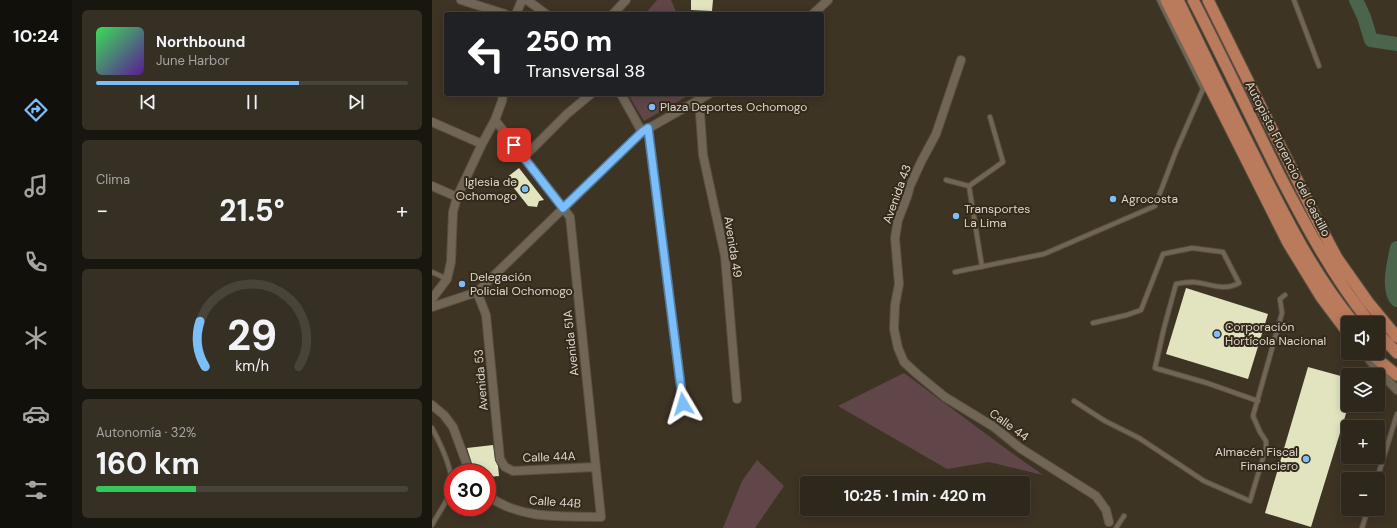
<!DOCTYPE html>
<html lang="es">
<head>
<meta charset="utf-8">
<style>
  :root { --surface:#2e271b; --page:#362f24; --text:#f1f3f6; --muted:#a7a5a3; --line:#49443a; --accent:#7cbef9 }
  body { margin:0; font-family:"DM Sans",sans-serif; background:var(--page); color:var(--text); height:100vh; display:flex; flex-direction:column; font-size:15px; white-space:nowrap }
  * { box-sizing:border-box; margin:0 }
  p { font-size:13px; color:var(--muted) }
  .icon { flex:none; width:22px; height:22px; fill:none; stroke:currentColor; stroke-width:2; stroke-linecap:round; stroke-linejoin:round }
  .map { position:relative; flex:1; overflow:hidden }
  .panel { display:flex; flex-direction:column; gap:10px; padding:10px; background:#19150f; width:360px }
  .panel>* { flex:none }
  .top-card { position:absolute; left:12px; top:12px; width:380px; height:84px; border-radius:4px; box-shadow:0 2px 10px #0003,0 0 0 1px var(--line); background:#202124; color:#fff; overflow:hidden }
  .tools { position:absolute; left:909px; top:316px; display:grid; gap:8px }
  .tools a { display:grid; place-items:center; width:44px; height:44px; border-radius:4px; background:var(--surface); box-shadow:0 2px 10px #0003,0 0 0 1px var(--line); font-size:20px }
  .speed { position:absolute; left:12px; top:464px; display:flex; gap:8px; font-size:20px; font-weight:700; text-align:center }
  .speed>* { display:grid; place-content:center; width:52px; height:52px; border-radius:50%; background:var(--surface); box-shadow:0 2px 10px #0003,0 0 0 1px var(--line); line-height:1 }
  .speed .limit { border:6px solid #d22; background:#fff; color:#111 }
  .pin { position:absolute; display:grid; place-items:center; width:34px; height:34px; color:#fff; margin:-17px; border-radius:8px; box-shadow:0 2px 6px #0006 }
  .me { position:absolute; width:44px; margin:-22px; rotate:353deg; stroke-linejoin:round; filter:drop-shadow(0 0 3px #0008) }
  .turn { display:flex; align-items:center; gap:14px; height:84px; padding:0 16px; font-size:18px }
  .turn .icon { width:52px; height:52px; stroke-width:2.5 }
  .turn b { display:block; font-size:28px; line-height:34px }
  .big { font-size:30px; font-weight:700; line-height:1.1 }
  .panel .card { flex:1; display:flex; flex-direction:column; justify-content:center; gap:6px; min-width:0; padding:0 14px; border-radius:6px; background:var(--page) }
  .panel .dial { align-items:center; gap:0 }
  .dial svg { height:104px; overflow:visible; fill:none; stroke:var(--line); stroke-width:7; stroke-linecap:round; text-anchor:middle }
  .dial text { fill:var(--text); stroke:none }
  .song { display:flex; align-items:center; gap:12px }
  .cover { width:48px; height:48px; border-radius:6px; background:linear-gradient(135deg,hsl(130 70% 55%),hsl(270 70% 35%)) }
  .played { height:4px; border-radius:2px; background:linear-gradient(90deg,var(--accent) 65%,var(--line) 65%) }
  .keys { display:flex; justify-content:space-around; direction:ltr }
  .heat { display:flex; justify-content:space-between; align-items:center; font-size:22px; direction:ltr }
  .charge { height:6px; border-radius:3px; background:linear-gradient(90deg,#34c759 32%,var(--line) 0) }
  .trip { position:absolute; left:368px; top:476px; width:230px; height:40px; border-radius:4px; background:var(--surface); box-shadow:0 2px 10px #0003,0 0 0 1px var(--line); font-weight:700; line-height:40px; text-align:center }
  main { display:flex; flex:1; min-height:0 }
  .dock { display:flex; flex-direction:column; width:72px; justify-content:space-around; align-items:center; background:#12100b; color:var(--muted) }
  .dock .icon { width:28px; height:28px }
  .dock .selected { color:var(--accent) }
  .dock b { font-size:18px; color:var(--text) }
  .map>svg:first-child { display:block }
</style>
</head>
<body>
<main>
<nav class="dock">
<b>10:24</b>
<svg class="icon selected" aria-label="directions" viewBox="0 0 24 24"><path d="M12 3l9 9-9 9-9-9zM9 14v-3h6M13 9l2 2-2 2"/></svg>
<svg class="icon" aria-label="music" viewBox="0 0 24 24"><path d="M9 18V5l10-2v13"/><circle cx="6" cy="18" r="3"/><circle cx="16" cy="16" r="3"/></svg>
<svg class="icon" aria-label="phone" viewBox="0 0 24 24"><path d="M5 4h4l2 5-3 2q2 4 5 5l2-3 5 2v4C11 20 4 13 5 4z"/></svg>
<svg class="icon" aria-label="climate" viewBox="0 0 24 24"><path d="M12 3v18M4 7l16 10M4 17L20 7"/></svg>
<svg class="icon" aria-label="car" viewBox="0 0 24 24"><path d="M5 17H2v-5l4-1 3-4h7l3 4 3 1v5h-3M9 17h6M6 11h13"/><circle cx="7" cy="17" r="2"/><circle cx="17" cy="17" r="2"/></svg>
<svg class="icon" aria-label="filters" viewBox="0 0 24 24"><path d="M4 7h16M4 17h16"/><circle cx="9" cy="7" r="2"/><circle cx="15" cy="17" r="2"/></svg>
</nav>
<section class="panel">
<div class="card">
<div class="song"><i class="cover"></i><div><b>Northbound</b><p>June Harbor</p></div></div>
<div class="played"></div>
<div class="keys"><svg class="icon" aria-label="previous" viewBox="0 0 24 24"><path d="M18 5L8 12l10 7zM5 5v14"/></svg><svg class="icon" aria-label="pause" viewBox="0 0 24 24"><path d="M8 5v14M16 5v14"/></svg><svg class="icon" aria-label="next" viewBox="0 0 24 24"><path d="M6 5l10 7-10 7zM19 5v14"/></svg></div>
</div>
<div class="card"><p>Clima</p>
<div class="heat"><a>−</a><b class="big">21.5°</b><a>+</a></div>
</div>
<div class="card dial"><svg viewBox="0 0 100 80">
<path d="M14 69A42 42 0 1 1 86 69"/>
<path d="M14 69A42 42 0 0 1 10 34" stroke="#7cbef9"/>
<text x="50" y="56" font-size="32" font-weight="700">29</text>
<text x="50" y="72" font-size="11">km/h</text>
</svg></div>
<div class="card"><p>Autonomía · 32%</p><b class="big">160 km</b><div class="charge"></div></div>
</section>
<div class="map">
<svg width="965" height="528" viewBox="0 0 965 528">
  <rect width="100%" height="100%" fill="#3e3424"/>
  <!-- green -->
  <path fill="#614649" d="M 225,0 L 239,0 L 245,14 L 213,14 Z
    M 196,94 L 259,94 L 212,121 Z
    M 472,373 L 577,451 L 611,475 L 557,462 L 515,469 L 406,406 Z
    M 325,460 L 352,486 L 323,528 L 291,528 L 310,481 Z"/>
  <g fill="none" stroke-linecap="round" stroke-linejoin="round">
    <!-- river -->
    <path stroke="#4b654c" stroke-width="14" d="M 924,0 L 932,17 L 939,40 L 965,44
      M 965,248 C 962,262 955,290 965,300"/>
  </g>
  <!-- building -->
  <path fill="#e1e4bf" d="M 259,0 L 281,0 L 280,11 L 259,10 Z
    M 87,168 L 112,200 L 107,201 L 105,207 L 96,206 L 74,178 Z
    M 754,288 L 836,314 L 816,379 L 734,354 Z
    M 876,367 L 916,378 L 916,407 L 879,527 L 833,513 Z
    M 61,445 L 63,460 L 66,466 L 67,476 L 55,477 L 55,473 L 43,473 L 35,448 Z"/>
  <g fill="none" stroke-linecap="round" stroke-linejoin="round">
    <!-- service casing -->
    <g stroke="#585043" stroke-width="6">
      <path id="service" d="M 727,0 L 771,89
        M 862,0 L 887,66
        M 514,180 L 537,186 L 550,267
        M 537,186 L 571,162 L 558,117
        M 0,272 L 15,279
        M 523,272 L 612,254 L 723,206 L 744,151 L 771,89 L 777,90
        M 661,323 L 695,315 L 709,310 L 731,254 L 760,248 L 791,252 L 807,283 C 790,292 778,283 760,282 C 755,282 749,283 744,284 L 732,328 L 723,368 L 775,383 L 826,401
        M 642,401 L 673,421 L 707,438 L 772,481 L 818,501 L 834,448 L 834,441 L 828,432 L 821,416 L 850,313 L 848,299 L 853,295
        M 0,428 C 8,443 23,473 19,490 C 15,502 6,514 0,525
        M 945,479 L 965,414
        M 684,528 L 692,516
        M 930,528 L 936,509"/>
    </g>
    <!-- minor casing -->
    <g stroke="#585043" stroke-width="10">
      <path id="minor" d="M 29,0 L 73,14
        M 95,0 L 114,14
        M 84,14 L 90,0
        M 181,14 L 194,0
        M 381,14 L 396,0
        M 529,60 L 504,134 L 489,162 L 478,186 L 475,197 L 466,220 L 463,238 L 467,284 L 463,305 L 462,329 L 466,348 L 472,362 L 485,374 L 513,397 L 562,427 L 588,448 L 664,496 L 674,510 L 677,522
        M 189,94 L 210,132
        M 267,99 L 271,155 L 293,256 L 305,399
        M 0,122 L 50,144
        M 216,128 L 251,404
        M 92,157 L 135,114 L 159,94
        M 0,186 L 25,197
        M 45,292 L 54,315 L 68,459 L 73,467 L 81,471 L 163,467
        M 0,299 L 15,279 L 19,262 L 21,212 L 25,197 L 50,144 L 63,120 L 70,101 L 71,94
        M 0,307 L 45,292 L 210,132 L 277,94
        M 932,353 L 945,369 L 965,390
        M 0,405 L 12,415 L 21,427 L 38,473
        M 55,495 C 87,520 130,516 169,517 L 138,217 L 63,120"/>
    </g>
    <!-- trunk casing -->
    <g stroke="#585043" stroke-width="13">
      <path id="trunk" d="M 734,0 L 856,243 L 889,297 L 916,333
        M 746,0 C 769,48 793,97 817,145 C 848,206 878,270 922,323
        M 761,0 C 791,58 819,118 848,176 C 875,228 902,278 938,323
        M 776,0 L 885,220 L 905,258 L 936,302 L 965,337
        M 946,333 L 965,353
        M 938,353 L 965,375"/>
    </g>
    <!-- service -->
    <use href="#service" stroke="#716655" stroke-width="4"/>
    <!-- minor -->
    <use href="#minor" stroke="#716655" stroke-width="8"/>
    <!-- trunk -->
    <use href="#trunk" stroke="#ba7a5c" stroke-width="11"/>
  </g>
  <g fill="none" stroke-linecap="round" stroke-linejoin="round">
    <!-- route casing -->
    <g stroke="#517ca2" stroke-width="10">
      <path id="route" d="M 82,145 L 131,208 L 210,132 L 216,128 L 251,404"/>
    </g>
    <!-- route -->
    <use href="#route" stroke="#7cbef9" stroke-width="7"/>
  </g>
  <!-- markers -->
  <g fill="#7cbef9" stroke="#332a1a" stroke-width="1.5">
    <circle cx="220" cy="107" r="4"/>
    <circle cx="93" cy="189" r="4"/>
    <circle cx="681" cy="199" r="4"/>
    <circle cx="524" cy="216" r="4"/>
    <circle cx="30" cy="284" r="4"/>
    <circle cx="785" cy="334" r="4"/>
    <circle cx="874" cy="459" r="4"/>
  </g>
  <g text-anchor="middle" stroke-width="4" stroke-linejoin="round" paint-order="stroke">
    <!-- poi labels -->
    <g font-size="12" fill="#dfd8cf" stroke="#332a1a" text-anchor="start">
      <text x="228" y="111">Plaza Deportes Ochomogo</text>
      <text x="85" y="186" text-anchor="end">Iglesia de<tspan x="85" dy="14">Ochomogo</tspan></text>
      <text x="689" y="203">Agrocosta</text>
      <text x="532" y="213">Transportes<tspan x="532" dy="14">La Lima</tspan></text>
      <text x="38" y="281">Delegación<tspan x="38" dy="14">Policial Ochomogo</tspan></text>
      <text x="793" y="331">Corporación<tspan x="793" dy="14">Hortícola Nacional</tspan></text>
      <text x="866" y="456" text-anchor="end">Almacén Fiscal<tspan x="866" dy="14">Financiero</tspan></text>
    </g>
    <!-- street labels -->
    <g font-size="12" fill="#dfd8cf" stroke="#332a1a">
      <text transform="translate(856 159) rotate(63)" y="4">Autopista Florencio del Castillo</text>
      <text transform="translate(465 194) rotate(-70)" y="4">Avenida 43</text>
      <text transform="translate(301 247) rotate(81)" y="4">Avenida 49</text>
      <text transform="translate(139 343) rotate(-96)" y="4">Avenida 51A</text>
      <text transform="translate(49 380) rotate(-95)" y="4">Avenida 53</text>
      <text transform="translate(577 425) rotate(36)" y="4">Calle 44</text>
      <text transform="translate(117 457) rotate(-2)" y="4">Calle 44A</text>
      <text transform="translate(123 502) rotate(4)" y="4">Calle 44B</text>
    </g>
  </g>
</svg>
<div class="tools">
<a><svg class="icon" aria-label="sound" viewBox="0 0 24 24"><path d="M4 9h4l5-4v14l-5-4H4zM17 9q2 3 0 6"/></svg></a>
<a><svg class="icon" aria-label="layers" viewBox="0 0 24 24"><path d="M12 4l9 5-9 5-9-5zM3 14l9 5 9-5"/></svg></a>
<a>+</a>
<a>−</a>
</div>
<div class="speed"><div class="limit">30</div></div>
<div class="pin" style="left:82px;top:145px;background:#d93025"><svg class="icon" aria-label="arrive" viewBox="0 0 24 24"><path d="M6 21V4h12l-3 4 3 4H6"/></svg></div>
<svg class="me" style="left:251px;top:404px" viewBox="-20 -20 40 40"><path d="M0-17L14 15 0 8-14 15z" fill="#7cbef9" stroke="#fff" stroke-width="4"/></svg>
<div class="trip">10:25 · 1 min · 420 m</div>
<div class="top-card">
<div class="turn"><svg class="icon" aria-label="left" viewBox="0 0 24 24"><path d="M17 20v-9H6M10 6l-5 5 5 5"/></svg><div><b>250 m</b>Transversal 38</div></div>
</div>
</div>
</main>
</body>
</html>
